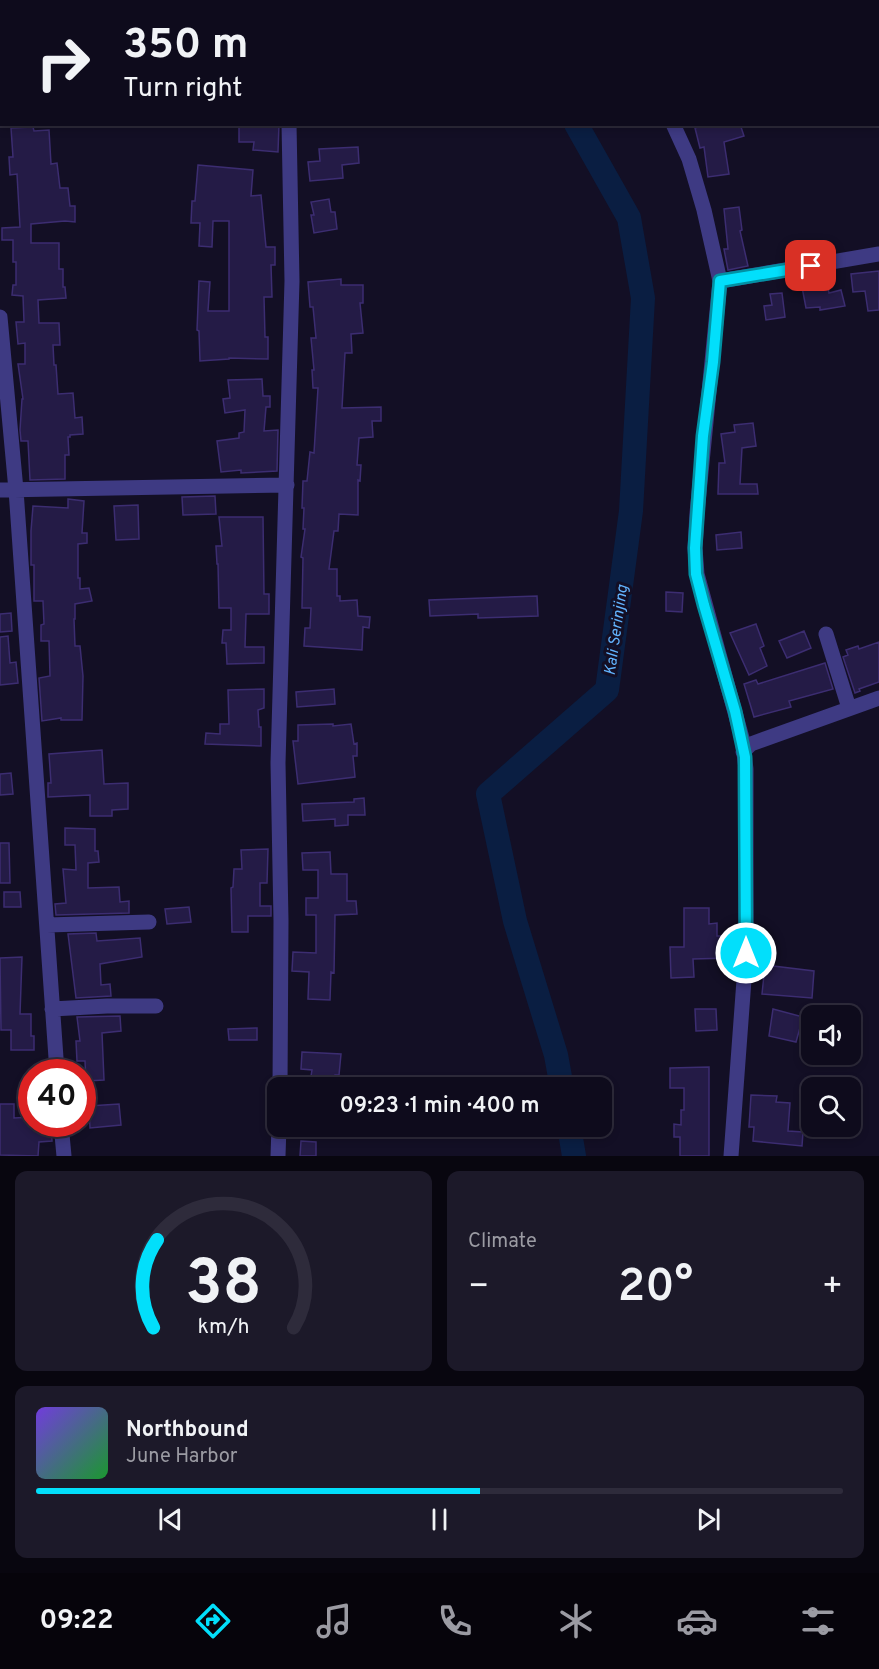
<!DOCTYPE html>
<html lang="en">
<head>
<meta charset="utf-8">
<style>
  :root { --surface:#0e0b1c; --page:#1c1929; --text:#f1f3f6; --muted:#9b9ba3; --line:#2e2b3b; --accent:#02dffb }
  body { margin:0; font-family:Overpass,sans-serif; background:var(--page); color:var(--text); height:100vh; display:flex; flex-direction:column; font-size:22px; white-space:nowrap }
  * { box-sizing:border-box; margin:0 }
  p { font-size:20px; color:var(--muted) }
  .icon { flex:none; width:33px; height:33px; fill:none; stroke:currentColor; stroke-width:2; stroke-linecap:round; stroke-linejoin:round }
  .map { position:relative; height:1156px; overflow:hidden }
  .drawer { display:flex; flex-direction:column; gap:15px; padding:15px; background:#08060f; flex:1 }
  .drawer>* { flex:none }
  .top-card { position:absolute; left:0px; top:0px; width:879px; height:126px; box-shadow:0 3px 9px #0003,0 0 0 2px var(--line); background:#0e0b1c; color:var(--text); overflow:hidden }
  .controls { position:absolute; left:801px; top:1005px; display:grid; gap:12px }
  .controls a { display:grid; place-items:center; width:60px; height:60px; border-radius:12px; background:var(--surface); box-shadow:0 3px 9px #0003,0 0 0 2px var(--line); font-size:30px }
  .speed { position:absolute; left:18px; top:1059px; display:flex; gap:12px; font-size:30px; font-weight:700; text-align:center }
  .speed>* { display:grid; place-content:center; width:78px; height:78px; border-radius:50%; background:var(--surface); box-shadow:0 3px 9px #0003,0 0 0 2px var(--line); line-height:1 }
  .speed .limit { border:9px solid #d22; background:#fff; color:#111 }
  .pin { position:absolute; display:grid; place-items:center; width:51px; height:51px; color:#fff; margin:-26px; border-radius:12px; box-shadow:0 3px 9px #0006 }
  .me { position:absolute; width:66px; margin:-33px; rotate:0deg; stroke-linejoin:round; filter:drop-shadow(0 0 4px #0008) }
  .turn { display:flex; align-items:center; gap:21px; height:126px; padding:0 24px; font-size:27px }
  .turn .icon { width:78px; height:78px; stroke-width:2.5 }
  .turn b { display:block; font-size:42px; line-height:51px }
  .big { font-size:45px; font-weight:600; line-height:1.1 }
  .drawer .tile { flex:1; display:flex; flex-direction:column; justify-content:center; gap:9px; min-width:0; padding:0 21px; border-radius:12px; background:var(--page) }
  .drawer .dial { align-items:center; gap:0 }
  .dial svg { height:156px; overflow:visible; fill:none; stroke:var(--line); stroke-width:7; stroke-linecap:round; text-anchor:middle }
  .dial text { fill:var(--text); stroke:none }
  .song { display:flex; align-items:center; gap:18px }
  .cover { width:72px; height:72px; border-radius:9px; background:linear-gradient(135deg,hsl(260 70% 55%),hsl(130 70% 35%)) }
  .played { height:6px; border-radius:3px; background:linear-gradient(90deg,var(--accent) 55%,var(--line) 55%) }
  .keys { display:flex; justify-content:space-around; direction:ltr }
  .heat { display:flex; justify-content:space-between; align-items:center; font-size:33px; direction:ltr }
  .drawer .tiles { flex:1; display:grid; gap:15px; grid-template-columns:1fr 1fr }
  .tile:last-child { grid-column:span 2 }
  .trip { position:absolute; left:267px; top:1077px; width:345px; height:60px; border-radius:12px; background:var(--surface); box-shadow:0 3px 9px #0003,0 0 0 2px var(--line); font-weight:600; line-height:60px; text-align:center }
  .tab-bar { display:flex; height:96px; justify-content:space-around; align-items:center; background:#06040b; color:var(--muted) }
  .tab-bar .icon { width:42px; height:42px }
  .tab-bar .active { color:var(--accent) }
  .tab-bar b { font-size:27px; color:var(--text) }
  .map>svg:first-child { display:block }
</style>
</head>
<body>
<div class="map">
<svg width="879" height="1156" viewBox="0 0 879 1156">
  <rect width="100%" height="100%" fill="#130f25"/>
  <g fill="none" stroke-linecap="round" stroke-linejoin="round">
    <!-- river -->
    <path stroke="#0a1e42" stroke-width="24" d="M 502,0 L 502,2
      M 562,1088 L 556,1055 L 515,921 L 488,794 L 607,690 L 631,511 L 643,298 L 629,218 L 576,124
      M 569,1126 L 574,1156"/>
  </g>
  <!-- building -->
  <path fill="#241b46" stroke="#3c2d71" stroke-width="1.5" d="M 239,124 L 279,124 L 278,152 L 253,150 L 254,142 L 239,142 Z
    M 708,124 L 740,124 L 744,136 L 724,142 L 729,174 L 708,177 L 704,147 L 700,148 L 695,128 Z
    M 33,127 L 34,131 L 49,130 L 51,164 L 57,163 L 60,188 L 68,188 L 70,206 L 75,206 L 75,222 L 65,221 L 31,224 L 31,243 L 59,243 L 59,269 L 63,269 L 63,287 L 65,287 L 66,298 L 38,300 L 39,323 L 59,323 L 60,345 L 53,345 L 54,365 L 56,365 L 58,394 L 73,393 L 75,418 L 82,417 L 83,434 L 70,435 L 70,437 L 68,437 L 69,455 L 65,455 L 65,479 L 30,480 L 28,441 L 21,441 L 20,430 L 22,399 L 23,399 L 18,364 L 25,364 L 25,343 L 18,344 L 16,322 L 24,322 L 23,296 L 12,295 L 13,285 L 16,285 L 16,262 L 13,262 L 13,240 L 2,240 L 2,228 L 20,227 L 17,174 L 10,175 L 9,157 L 13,157 L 11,128 Z
    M 358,147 L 359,163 L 342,165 L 343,178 L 310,181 L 308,162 L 320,161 L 319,149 Z
    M 198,165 L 253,170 L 251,196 L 261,195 L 266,247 L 275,247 L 275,265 L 271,265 L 272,297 L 264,297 L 265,337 L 268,337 L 268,359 L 229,358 L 229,359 L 200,361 L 199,331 L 197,330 L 199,281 L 210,282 L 208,311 L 229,311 L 229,221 L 213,221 L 212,247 L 199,246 L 200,223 L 191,223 L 192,201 L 195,201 Z
    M 329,199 L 331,212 L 335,212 L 337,229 L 314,233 L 311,215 L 314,215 L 311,202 Z
    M 739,207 L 742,230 L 740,231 L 748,266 L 728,270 L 724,249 L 728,249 L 724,209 Z
    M 879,271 L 879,310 L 868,311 L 865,291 L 853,292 L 851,274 Z
    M 341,279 L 341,285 L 363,285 L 363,303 L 360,303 L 363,333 L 351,334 L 352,353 L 345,353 L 342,408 L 381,407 L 381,421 L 372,421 L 373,437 L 359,438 L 357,465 L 361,465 L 360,481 L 358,480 L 358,515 L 339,514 L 338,531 L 334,531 L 329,569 L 337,569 L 337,596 L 340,596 L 340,601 L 357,600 L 358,616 L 370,617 L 369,628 L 363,627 L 362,650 L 304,646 L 305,628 L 310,628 L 311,608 L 302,608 L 303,558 L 301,557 L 305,529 L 303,529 L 304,508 L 302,508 L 303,481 L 307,481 L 310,452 L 314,453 L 318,388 L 313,388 L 312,370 L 314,370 L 311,338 L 316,338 L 313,307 L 310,307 L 308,282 Z
    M 827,281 L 829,293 L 841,290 L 845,306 L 820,310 L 820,307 L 806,308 L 802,287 Z
    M 782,293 L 785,317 L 766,320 L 764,306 L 772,305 L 770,294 Z
    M 262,379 L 263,396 L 270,396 L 270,407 L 266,407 L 264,431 L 278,430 L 277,471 L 241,473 L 241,470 L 221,472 L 217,441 L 239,438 L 239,433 L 244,432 L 245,410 L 225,413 L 223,399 L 230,398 L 228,380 Z
    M 753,423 L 756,446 L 742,448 L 740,484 L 757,484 L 758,494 L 718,494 L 719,463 L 725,463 L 721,434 L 735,432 L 734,425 Z
    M 215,496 L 216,514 L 183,515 L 182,497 Z
    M 68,499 L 84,501 L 82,533 L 87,533 L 87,543 L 78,544 L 78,578 L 80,578 L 80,589 L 89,588 L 92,601 L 75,604 L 75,619 L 74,619 L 75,646 L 80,646 L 83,676 L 82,720 L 61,720 L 61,718 L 42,721 L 39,678 L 50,676 L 49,641 L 41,641 L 41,625 L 44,624 L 43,601 L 34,601 L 34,565 L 31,565 L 31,531 L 33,506 L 68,508 Z
    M 138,505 L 139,539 L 116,540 L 114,506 Z
    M 219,517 L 263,517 L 264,594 L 269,594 L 269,614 L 246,614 L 245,647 L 264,647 L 264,663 L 227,664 L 226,643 L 222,643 L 223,630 L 231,630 L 231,608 L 219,608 L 218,564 L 217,564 L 216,546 L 222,546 Z
    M 741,532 L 742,548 L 717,550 L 716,535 Z
    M 666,592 L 683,593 L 682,612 L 666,611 Z
    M 537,596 L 538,616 L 478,618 L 478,614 L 430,616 L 429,600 Z
    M 11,613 L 12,631 L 0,632 L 0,614 Z
    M 756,624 L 764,646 L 760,648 L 767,666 L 749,675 L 730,633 Z
    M 804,631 L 811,648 L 787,658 L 779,641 Z
    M 8,636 L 10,663 L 16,662 L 18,683 L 0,685 L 0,637 Z
    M 879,642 L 879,682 L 859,689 L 860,691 L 855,693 L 843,657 L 848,655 L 846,650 L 858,646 L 859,649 Z
    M 825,663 L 833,689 L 789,701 L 791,707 L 754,717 L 744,684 L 756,680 L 758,684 Z
    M 264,689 L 264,708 L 258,710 L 259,727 L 261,727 L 261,746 L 205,744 L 206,733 L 220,734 L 220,724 L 229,724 L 228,690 Z
    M 334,689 L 335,704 L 297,707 L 296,692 Z
    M 333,724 L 333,726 L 351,724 L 354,744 L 357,743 L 357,756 L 353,756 L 355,777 L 298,784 L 293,741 L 298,741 L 298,725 Z
    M 102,750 L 104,784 L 128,783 L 128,809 L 112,810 L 112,816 L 90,816 L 90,795 L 48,797 L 48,783 L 51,783 L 49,754 Z
    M 11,773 L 13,794 L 0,795 L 0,774 Z
    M 364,798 L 365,815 L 348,815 L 348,825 L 335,826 L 335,819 L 303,821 L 302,804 L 354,802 L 354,799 Z
    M 65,828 L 95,829 L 95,851 L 98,851 L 99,862 L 88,863 L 88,888 L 119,887 L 120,902 L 129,901 L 129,913 L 56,915 L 55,904 L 66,903 L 63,869 L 76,870 L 75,845 L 65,845 Z
    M 0,843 L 9,843 L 10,883 L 0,883 Z
    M 268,849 L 267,883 L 260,883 L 260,906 L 271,906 L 271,916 L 248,916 L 248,932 L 232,932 L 231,888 L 233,887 L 234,869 L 242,869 L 241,850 Z
    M 330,852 L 331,874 L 347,874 L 347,901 L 356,901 L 357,914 L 335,915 L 334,973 L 331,972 L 330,1000 L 308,999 L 309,972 L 292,971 L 293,952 L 316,953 L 316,915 L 306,915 L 306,898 L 318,898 L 318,870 L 303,870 L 302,853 Z
    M 4,892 L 20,892 L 21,907 L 4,907 Z
    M 189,907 L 191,922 L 167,924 L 165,909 Z
    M 684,908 L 709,908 L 709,924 L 717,923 L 717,936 L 721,936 L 721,947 L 729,947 L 729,958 L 693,959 L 694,977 L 671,978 L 670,947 L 684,947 Z
    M 96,933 L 97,941 L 140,938 L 142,957 L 100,964 L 101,985 L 110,984 L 111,996 L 76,998 L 68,934 Z
    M 22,957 L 20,1014 L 31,1014 L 31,1036 L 34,1036 L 34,1050 L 11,1050 L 11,1030 L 1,1030 L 0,958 Z
    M 765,965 L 814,971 L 812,998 L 762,994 Z
    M 695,1009 L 716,1009 L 717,1030 L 696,1031 Z
    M 773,1009 L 803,1017 L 796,1042 L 769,1036 Z
    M 120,1016 L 121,1031 L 102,1033 L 104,1080 L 86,1081 L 85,1061 L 77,1061 L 76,1041 L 80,1041 L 77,1017 Z
    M 257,1028 L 257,1040 L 229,1040 L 228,1029 Z
    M 302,1052 L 341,1054 L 339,1075 L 335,1075 L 333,1088 L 309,1088 L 312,1070 L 301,1069 Z
    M 709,1067 L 709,1156 L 680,1156 L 680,1137 L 674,1137 L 674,1124 L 681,1125 L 681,1110 L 684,1110 L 684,1088 L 670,1088 L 670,1068 Z
    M 751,1095 L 777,1096 L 776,1102 L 790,1103 L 788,1131 L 803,1132 L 802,1146 L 753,1141 L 754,1127 L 749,1127 Z
    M 0,1104 L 14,1104 L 14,1118 L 32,1117 L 32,1124 L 51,1124 L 52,1141 L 39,1142 L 38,1156 L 0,1155 Z
    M 119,1104 L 121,1125 L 90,1128 L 89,1106 Z
    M 301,1141 L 316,1142 L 316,1156 L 300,1156 Z"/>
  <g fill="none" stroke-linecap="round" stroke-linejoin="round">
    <!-- minor -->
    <path stroke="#3e3a83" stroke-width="15" d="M 284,0 L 284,2
      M 596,0 L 597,2
      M 361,2 L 366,0
      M 0,59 L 2,59
      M 673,124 L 689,159 L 704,210 L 720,281 L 697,513 L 695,548 L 697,574 L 742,738 L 746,769 L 746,953 L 731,1156
      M 720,281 L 879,254
      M 0,317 L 16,490 L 57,1072
      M 0,490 L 287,485
      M 826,634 L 849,708
      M 743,752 L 751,744 L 879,698
      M 47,925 L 149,922
      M 52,1009 L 107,1006 L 156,1006
      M 280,1088 L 281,921 L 278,763 L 292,281 L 289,124
      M 61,1124 L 64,1156
      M 278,1156 L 279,1126"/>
  </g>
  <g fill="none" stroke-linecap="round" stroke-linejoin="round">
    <!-- route casing -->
    <g stroke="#0191a3" stroke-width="15">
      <path id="route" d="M 746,953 L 745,757 L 735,711 L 704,605 L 696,574 L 695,548 L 703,436 L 713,362 L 720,281 L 811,266"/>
    </g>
    <!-- route -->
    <use href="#route" stroke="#02dffb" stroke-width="10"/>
  </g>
  <g text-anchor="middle" stroke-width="6" stroke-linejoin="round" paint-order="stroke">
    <!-- water labels -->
    <g font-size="16" font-style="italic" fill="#62b3fe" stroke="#130f25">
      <text transform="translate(615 630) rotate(-82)" y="6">Kali Serinjing</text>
    </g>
  </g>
</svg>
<div class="controls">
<a><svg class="icon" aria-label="sound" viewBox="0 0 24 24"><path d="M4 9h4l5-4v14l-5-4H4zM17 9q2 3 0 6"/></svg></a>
<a><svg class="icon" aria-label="search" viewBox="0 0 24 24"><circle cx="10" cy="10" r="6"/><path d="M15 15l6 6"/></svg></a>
</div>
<div class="speed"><div class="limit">40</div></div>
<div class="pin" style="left:811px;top:266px;background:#d93025"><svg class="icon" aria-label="arrive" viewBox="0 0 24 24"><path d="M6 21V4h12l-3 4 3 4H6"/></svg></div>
<svg class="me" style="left:746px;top:953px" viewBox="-20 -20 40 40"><circle r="17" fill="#02dffb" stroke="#fff" stroke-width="3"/><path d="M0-11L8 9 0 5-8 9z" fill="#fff"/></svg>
<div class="trip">09:23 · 1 min · 400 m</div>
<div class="top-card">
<div class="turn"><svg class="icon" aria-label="right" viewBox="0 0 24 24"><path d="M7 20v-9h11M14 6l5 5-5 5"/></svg><div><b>350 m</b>Turn right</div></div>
</div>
</div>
<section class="drawer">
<div class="tiles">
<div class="tile dial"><svg viewBox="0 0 100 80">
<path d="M14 69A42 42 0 1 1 86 69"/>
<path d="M14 69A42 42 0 0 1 16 24" stroke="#02dffb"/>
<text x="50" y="56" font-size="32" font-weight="700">38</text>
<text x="50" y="72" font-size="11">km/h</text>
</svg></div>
<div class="tile"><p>Climate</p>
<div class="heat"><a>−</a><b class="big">20°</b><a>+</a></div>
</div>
<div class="tile">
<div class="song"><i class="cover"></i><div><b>Northbound</b><p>June Harbor</p></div></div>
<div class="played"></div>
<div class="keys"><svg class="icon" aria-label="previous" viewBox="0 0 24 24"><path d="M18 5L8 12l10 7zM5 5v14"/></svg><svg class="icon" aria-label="pause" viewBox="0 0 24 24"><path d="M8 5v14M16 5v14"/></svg><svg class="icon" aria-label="next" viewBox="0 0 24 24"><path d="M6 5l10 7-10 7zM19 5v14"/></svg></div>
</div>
</div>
</section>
<nav class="tab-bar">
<b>09:22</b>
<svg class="icon active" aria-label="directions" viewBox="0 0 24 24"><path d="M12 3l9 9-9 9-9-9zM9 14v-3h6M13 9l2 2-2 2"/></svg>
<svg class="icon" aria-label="music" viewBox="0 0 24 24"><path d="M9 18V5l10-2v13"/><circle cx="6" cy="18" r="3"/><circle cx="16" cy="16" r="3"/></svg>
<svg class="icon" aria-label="phone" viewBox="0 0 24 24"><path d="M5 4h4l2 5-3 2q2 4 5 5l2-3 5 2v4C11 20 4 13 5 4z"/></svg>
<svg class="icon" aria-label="climate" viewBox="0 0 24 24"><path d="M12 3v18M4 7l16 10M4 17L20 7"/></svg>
<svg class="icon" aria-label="car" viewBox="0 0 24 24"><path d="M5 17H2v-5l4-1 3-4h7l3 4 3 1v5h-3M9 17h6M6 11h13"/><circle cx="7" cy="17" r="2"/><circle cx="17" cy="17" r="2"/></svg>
<svg class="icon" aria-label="filters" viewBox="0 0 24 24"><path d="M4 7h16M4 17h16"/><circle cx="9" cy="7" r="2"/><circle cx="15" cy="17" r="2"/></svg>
</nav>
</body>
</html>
